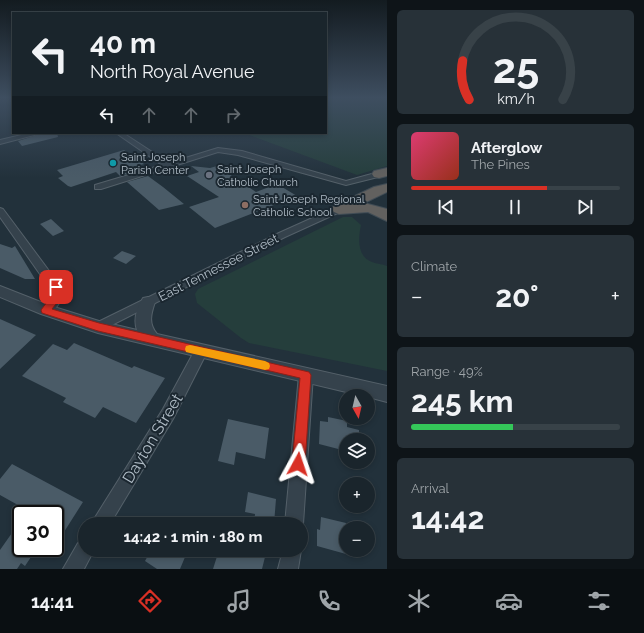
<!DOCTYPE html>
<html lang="en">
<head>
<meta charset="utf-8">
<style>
  :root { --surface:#1a252c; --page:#273138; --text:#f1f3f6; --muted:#9fa5a9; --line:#384248; --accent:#d93025 }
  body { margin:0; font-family:Raleway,sans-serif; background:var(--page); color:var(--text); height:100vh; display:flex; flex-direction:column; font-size:15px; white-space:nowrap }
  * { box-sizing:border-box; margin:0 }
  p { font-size:13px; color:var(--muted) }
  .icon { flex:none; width:22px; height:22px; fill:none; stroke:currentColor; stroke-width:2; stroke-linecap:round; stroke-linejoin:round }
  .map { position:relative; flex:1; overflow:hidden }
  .details { display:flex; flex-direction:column; gap:10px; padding:10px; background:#0e1418; width:257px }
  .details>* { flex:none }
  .banner { position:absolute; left:12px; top:12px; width:315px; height:122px; border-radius:0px; box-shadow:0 2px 6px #0003,0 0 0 1px var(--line); background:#1a252c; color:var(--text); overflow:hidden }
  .needle { width:26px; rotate:172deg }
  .controls { position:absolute; left:339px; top:389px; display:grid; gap:8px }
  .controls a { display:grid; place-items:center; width:36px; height:36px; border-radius:50%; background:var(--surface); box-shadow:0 2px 6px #0003,0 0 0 1px var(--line); font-size:20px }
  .speed { position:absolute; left:12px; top:505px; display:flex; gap:8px; font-size:20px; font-weight:700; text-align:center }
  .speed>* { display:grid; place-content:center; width:52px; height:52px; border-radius:50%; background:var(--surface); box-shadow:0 2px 6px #0003,0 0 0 1px var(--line); line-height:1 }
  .speed .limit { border:2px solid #111; border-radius:6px; background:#fff; color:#111 }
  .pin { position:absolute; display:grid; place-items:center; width:34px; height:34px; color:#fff; margin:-17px; border-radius:8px; box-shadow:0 2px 6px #0006 }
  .me { position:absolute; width:44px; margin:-22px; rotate:5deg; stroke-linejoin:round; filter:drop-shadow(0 0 3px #0008) }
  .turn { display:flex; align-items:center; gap:14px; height:84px; padding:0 12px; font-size:18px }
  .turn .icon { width:52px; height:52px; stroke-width:2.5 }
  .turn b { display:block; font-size:28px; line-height:34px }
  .lanes { display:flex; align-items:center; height:38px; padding:0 12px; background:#0003; justify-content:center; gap:20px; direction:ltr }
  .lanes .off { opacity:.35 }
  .big { font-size:30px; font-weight:700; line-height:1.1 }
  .details .card { flex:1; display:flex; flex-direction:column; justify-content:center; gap:6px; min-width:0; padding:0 14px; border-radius:6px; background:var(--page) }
  .details .dial { align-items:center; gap:0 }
  .dial svg { height:104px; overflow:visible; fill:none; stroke:var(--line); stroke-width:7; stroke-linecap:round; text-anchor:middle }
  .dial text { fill:var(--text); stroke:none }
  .song { display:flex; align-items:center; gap:12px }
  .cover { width:48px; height:48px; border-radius:6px; background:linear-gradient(135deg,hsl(340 70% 55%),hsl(10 70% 35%)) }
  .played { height:4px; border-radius:2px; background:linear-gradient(90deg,var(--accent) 65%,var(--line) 65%) }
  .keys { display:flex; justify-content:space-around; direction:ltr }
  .heat { display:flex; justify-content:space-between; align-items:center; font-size:22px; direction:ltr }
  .charge { height:6px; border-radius:3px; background:linear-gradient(90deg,#34c759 49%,var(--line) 0) }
  .trip { position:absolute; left:78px; top:517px; width:230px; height:40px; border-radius:20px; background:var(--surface); box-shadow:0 2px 6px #0003,0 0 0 1px var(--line); font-weight:700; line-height:40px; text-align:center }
  .tabs { display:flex; height:64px; justify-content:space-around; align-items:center; background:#0a0f12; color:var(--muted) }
  .tabs .icon { width:28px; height:28px }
  .tabs .active { color:var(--accent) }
  .tabs b { font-size:18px; color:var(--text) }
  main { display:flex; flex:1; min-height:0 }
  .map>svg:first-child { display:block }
</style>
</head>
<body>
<main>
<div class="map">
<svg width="387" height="569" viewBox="0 0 387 569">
  <rect width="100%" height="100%" fill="#22313b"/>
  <!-- green -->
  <path fill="#253e3c" d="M 326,98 L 387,98 L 387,166 L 357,175 L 244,133 L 326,133 Z
    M 343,217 L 352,217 L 361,225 C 358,238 357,257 372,262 C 377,264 382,264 387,266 L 387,371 L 249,343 L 241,338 L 197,303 L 195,294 L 198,289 Z"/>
  <!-- building -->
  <path fill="#4a5b67" d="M 43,133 L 57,133 L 58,137 L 22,146 L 18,141 Z
    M 124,150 L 144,164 L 137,166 L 141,170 L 120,176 L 116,172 L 71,187 L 68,186 L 58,178 L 63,176 L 57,170 Z
    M 191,166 L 210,168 L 217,166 L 256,192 L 277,184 L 297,196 L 215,228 L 189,207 L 219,197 L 187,176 L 199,172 Z
    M 148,176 L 163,187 L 184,204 L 159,210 L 127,182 Z
    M 51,219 L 64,231 L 53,236 L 40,224 Z
    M 0,244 L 12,248 L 15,246 L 35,279 L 25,279 L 0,268 Z
    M 122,251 L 136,256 L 126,264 L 113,258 Z
    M 0,319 L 36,335 L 0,369 Z
    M 74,343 L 132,368 L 134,366 L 165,378 L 136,423 L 103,407 L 95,418 L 63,402 L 66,398 L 22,376 L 53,344 L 67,350 Z
    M 328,417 L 347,421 L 347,427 L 359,430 L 359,440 L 346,440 L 346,451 L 319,444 L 320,421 L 328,422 Z
    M 228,419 L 269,428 L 265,459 L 236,452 L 234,465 L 218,461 Z
    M 12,464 L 83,502 L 64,532 L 55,526 L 55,514 L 34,514 L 0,495 L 0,479 Z
    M 248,492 L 276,499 L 274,524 L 254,524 L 255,514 L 245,512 Z
    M 321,517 L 346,523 L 346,554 L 317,546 L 317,529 L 320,530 Z
    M 21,520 L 21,548 L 37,548 L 25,566 L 21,563 L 17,569 L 0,569 L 0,550 Z
    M 151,550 L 188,550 L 180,569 L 157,569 L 145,561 Z
    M 219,550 L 230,550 L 242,556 L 243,550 L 258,550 L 266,553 L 262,569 L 213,569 Z"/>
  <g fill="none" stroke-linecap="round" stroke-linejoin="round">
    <!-- minor casing -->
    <g stroke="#546069" stroke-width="2">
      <path id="minor" d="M 30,133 L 42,133 L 0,144 L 0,140 Z
        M 116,133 L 123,133 L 169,163 L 218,148 L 242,151 L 346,181 L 379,172 L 383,174 L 382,176 L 346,185 L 238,155 L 218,152 L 101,189 L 95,189 L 95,185 L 162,165 Z
        M 339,206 L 342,207 L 343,209 L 342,211 L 285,237 L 102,330 L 98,332 L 94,330 L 92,327 L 94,324 L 279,233 Z
        M 0,208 L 3,209 L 61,287 C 61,290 61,294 61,297 C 60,306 50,315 42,313 L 40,310 L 49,298 L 49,287 L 0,217 Z
        M 201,347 L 206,348 L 207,352 L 173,419 L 110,524 L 91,524 L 163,409 L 196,348 Z
        M 306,369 L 311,371 L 313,375 L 303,524 L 301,529 L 301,524 L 285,524 L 299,375 L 301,371 Z
        M 85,541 L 85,550 L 94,550 L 84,569 L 63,569 L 78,543 Z
        M 301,549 L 301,550 L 298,569 L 278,569 L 283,550 Z"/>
    </g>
    <!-- tertiary casing -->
    <g stroke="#546069" stroke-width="2">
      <path id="tertiary" d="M 0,286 L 51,306 L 99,321 L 137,330 C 133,319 137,308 143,298 L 148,297 L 153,298 L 155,302 C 151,314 148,323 157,334 L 387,386 L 387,402 L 368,397 L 368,396 L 363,396 L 98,333 L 41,314 L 0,297 Z"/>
    </g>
    <!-- trunk casing -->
    <g stroke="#414d56" stroke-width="2">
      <path id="trunk" d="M 387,168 L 387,176 L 379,178 L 374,177 L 372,174 L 374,171 Z
        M 387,184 L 387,192 L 364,203 L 387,209 L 387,221 L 368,212 L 339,214 L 334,212 L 331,209 L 334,206 L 374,187 Z"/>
    </g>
    <!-- minor -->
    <use href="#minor" fill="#35424c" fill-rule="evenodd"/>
    <!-- tertiary -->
    <use href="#tertiary" fill="#35424c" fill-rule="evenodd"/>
    <!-- trunk -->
    <use href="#trunk" fill="#62615f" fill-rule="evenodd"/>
  </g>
  <!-- sky -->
  <linearGradient id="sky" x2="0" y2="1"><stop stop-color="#131b20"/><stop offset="0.55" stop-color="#3e4e60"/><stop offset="1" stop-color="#3e4e60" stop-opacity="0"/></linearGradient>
  <rect width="387" height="178" fill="url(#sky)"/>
  <!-- route -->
  <path fill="#d93025" stroke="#8d1f18" d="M 56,284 L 60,287 L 60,299 L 52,309 L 99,323 L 309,372 L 311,375 L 305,464 L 303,469 L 298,471 L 294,469 L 292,464 L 300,378 L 98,331 L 42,313 L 41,310 L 50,298 L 51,287 Z"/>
  <!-- slow -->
  <path fill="#f59e0b" d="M 190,345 L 265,361 L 269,363 L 270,366 L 269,369 L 265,370 L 190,353 L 186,352 L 185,349 L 186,346 Z"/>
  <!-- markers -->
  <circle fill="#0f9aa8" stroke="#1b2730" stroke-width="1.5" cx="113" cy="163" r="4"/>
  <circle fill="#6b7280" stroke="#1b2730" stroke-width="1.5" cx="209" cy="175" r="4"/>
  <circle fill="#8d6e63" stroke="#1b2730" stroke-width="1.5" cx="245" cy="205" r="4"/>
  <g text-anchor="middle" stroke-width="4" stroke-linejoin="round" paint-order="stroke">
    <!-- far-poi labels -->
    <g font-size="11" fill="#b1bdc7" stroke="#1b2730" text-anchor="start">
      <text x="121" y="161">Saint Joseph<tspan x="121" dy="13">Parish Center</tspan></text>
      <text x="217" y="173">Saint Joseph<tspan x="217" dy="13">Catholic Church</tspan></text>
      <text x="253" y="203">Saint Joseph Regional<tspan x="253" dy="13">Catholic School</tspan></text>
    </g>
    <!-- street labels -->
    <g font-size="13" fill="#b1bdc7" stroke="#1b2730">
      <text transform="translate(218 267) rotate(-27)" y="5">East Tennessee Street</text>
    </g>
    <!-- near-street labels -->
    <g font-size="16" fill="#b1bdc7" stroke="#1b2730">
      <text transform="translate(152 438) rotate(-59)" y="6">Dayton Street</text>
    </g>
  </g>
</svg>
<div class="controls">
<a><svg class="needle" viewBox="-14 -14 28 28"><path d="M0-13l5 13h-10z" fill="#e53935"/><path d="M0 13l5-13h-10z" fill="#9fa5a9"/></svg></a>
<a><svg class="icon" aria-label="layers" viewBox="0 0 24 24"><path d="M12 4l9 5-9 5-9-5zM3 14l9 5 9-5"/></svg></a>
<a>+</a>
<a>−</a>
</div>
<div class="speed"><div class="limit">30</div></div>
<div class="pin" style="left:56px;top:287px;background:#d93025"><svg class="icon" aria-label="arrive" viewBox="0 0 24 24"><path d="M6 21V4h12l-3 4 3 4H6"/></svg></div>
<svg class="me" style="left:298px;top:464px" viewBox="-20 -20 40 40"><path d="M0-17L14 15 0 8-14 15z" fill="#d93025" stroke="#fff" stroke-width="4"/></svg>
<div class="trip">14:42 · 1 min · 180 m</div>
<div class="banner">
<div class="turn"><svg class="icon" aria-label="left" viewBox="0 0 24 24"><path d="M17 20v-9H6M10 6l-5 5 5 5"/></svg><div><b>40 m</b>North Royal Avenue</div></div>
<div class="lanes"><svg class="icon" aria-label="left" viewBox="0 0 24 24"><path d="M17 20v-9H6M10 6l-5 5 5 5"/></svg><svg class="icon off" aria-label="ahead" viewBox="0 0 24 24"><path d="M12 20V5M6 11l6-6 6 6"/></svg><svg class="icon off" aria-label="ahead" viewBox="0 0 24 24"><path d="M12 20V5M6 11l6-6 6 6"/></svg><svg class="icon off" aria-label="right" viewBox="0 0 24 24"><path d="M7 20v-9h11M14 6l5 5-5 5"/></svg></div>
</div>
</div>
<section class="details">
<div class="card dial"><svg viewBox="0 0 100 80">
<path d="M14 69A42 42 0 1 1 86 69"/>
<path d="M14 69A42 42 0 0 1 9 39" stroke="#d93025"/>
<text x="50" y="56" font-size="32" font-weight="700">25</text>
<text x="50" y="72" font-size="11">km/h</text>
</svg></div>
<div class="card">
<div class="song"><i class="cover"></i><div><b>Afterglow</b><p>The Pines</p></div></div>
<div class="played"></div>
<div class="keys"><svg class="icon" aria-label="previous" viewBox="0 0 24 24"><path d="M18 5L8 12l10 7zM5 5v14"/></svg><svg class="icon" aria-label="pause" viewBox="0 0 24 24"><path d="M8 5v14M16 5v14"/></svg><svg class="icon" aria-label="next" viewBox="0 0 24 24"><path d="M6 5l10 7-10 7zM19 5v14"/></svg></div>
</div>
<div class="card"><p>Climate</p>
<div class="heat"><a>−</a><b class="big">20°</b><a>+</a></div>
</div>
<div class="card"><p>Range · 49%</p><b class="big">245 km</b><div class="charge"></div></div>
<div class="card"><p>Arrival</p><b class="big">14:42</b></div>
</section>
</main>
<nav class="tabs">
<b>14:41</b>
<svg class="icon active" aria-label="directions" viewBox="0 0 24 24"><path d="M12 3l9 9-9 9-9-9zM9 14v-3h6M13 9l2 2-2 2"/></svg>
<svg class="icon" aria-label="music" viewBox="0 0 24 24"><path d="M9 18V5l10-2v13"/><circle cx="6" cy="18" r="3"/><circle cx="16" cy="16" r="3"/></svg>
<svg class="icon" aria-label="phone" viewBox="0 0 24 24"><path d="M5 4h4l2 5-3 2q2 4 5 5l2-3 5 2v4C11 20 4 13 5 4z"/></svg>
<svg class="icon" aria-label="climate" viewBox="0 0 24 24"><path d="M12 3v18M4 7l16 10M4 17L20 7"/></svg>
<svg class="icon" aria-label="car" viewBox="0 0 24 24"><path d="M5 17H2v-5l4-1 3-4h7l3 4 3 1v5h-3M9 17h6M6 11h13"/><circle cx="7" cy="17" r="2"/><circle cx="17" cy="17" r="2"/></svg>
<svg class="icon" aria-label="filters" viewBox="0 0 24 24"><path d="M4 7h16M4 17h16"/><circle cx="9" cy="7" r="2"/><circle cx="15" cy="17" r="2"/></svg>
</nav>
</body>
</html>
